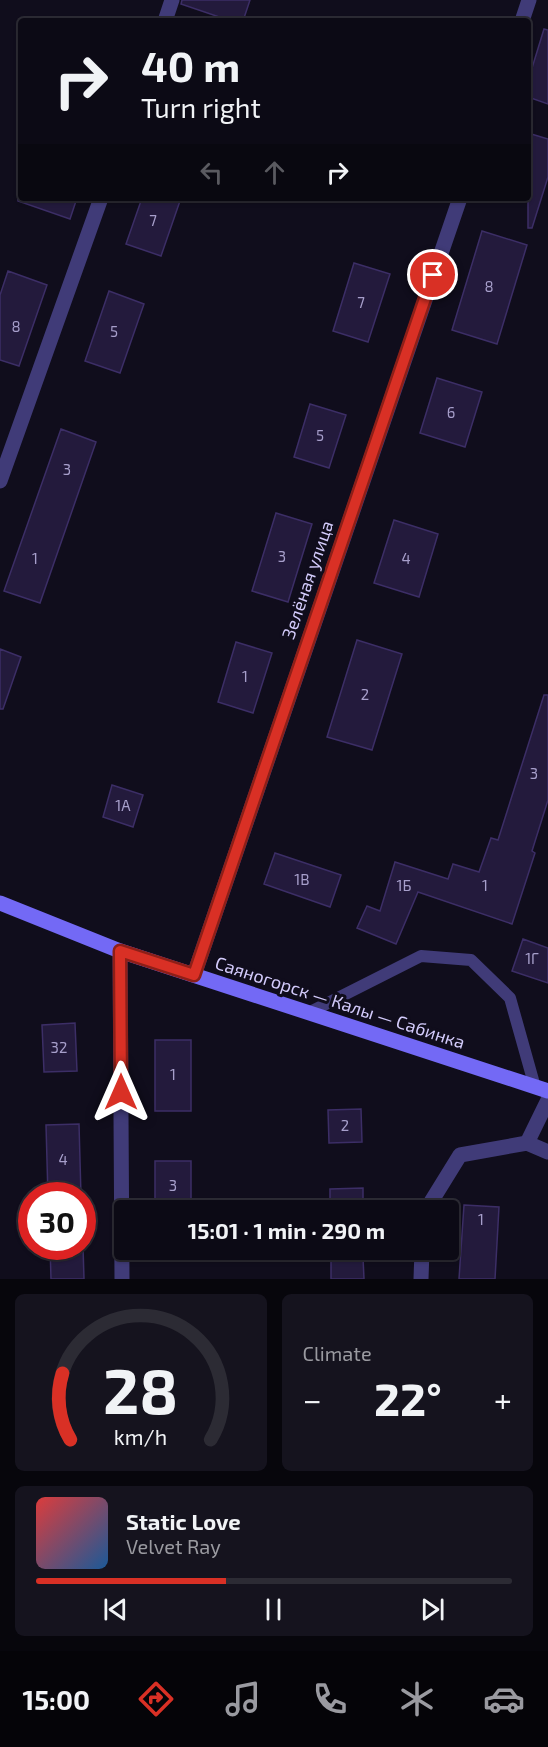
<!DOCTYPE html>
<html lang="en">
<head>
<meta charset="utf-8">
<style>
  :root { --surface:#0c0a15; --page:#15131e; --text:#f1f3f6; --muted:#9a9aa0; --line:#2c2b34; --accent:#d93025 }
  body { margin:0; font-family:"Exo 2",sans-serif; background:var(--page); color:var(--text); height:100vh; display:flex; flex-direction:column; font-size:22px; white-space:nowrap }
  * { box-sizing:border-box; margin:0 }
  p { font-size:20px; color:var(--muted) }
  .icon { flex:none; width:33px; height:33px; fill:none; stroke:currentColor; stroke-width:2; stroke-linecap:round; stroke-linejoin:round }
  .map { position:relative; height:1279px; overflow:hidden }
  .side { display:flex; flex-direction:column; gap:15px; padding:15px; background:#07060c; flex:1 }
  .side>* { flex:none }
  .hud { position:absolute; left:18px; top:18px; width:513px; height:183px; border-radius:6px; box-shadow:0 2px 4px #0004,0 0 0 2px var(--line); background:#0c0a15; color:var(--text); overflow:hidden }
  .speed { position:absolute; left:18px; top:1182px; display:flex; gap:12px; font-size:30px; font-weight:700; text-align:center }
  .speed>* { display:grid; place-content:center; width:78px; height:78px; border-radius:50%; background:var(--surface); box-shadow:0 2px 4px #0004,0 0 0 2px var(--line); line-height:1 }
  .speed .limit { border:9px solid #d22; background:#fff; color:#111 }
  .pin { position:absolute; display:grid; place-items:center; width:51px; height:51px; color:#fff; margin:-26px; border:3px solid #fff; border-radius:50%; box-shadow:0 2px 6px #0007 }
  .me { position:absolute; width:66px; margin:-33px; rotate:0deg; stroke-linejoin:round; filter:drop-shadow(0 0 4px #0008) }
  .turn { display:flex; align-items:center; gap:21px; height:126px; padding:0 24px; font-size:27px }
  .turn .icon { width:78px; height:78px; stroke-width:2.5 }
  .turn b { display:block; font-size:42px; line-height:51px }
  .lanes { display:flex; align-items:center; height:57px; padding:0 24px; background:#0003; justify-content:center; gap:30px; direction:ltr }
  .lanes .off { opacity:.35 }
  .big { font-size:45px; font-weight:700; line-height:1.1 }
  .side .tile { flex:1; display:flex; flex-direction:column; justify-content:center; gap:9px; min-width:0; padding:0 21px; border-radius:9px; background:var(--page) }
  .side .dial { align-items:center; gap:0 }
  .dial svg { height:156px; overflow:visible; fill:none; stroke:var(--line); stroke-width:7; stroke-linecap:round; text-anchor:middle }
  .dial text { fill:var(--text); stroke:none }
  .song { display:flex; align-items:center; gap:18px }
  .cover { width:72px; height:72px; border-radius:9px; background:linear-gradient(135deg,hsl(0 70% 55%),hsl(210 70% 35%)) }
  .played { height:6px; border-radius:3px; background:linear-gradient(90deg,var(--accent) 40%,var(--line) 40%) }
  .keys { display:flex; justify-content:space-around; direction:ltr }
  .heat { display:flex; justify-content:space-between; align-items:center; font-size:33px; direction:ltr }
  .side .tiles { flex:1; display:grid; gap:15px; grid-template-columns:1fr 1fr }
  .tile:last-child { grid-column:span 2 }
  .trip { position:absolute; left:114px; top:1200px; width:345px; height:60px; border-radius:6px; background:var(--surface); box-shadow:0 2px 4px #0004,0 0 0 2px var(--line); font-weight:700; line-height:60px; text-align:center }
  .tab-bar { display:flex; height:96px; justify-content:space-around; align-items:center; background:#050408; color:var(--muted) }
  .tab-bar .icon { width:42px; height:42px }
  .tab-bar .on { color:var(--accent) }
  .tab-bar b { font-size:27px; color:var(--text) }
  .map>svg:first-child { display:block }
</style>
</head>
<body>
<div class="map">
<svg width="548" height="1279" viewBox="0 0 548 1279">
  <rect width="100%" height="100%" fill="#100d1c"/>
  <!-- building -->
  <path fill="#231a3c" stroke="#3c2e66" stroke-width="1.5" d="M 182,0 L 250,0 L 243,21 L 231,21 L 181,4 Z
    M 544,29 L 548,30 L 548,104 L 528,97 L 528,81 Z
    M 528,133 L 548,139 L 548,177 L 532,228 L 528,228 Z
    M 18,198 L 77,198 L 70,219 L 18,201 Z
    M 142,198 L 181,198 L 161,256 L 126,244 Z
    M 482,231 L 527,245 L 497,344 L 452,330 Z
    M 354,263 L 390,274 L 368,342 L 333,331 Z
    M 8,271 L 47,285 L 19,366 L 0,360 L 0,295 Z
    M 109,291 L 144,304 L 120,373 L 85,361 Z
    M 437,378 L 482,392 L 465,447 L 420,433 Z
    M 310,404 L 346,415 L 329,468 L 294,457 Z
    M 61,429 L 96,442 L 40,603 L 4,591 Z
    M 276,513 L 312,524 L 288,602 L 252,591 Z
    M 394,520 L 438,534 L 419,597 L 374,583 Z
    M 357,640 L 402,654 L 372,750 L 327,737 Z
    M 236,642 L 272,653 L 253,713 L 218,702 Z
    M 0,649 L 21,657 L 3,709 L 0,709 Z
    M 544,695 L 548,695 L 548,800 L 532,851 L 535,853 L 512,924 L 418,892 L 396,944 L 357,928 L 367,906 L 380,911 L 395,862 L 448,879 L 453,864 L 479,872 L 491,838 L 498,840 Z
    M 112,785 L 143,795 L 133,827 L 103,817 Z
    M 275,853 L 341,875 L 330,907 L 264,884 Z
    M 523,939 L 548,948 L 548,983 L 512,971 Z
    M 75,1023 L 77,1071 L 44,1072 L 42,1025 Z
    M 155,1040 L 191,1040 L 191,1111 L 155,1111 Z
    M 361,1109 L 362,1142 L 329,1143 L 328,1110 Z
    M 79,1124 L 81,1196 L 48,1196 L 46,1125 Z
    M 155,1161 L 191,1161 L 191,1210 L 155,1210 Z
    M 363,1188 L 363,1210 L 330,1210 L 330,1189 Z
    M 464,1205 L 499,1207 L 495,1279 L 459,1279 Z
    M 50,1246 L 83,1246 L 84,1279 L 51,1279 Z
    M 363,1257 L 364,1279 L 331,1279 L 331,1258 Z"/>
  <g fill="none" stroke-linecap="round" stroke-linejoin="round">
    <!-- lane -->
    <path stroke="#403b78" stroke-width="12" d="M 308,1013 L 421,956 L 471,960 L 510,998 L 535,1087"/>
    <!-- street -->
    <path stroke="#403b78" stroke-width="15" d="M 165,21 L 172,0
      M 522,21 L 529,0
      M 0,481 L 101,198
      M 120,951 L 122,1279
      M 194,975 L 460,198
      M 527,1143 L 548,1152
      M 426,1210 L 460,1155 L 527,1143 L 548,1100
      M 421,1279 L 422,1250"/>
    <!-- secondary -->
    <path stroke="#7369f5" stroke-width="15" d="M 0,903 L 120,951 L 548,1091"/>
  </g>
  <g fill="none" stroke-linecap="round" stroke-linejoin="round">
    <!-- route casing -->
    <g stroke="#8d1f18" stroke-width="15">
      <path id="route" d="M 121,1092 L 120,951 L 194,975 L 433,275"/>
    </g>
    <!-- route -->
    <use href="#route" stroke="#d93025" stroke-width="10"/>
  </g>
  <g text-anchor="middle" stroke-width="6" stroke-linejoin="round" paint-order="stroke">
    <!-- number labels -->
    <g font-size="15" fill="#a79fcb">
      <text x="153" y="226">7</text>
      <text x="489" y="292">8</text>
      <text x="361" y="308">7</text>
      <text x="16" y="332">8</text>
      <text x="114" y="337">5</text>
      <text x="451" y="418">6</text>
      <text x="320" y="441">5</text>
      <text x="67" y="475">3</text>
      <text x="282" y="562">3</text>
      <text x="35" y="564">1</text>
      <text x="406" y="564">4</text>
      <text x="245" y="682">1</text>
      <text x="365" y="700">2</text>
      <text x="534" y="779">3</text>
      <text x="123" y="811">1А</text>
      <text x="302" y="885">1В</text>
      <text x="404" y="891">1Б</text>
      <text x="485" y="891">1</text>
      <text x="532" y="964">1Г</text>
      <text x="59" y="1053">32</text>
      <text x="173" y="1080">1</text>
      <text x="345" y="1131">2</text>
      <text x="63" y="1165">4</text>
      <text x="173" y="1191">3</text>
      <text x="481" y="1225">1</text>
    </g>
    <!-- street labels -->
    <g font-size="18" fill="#d3cbfb" stroke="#100d1c">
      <text transform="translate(308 580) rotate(-71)" y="6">Зелёная улица</text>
      <text transform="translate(340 1003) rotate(18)" y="6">Саяногорск — Калы — Сабинка</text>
    </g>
  </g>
</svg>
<div class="speed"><div class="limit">30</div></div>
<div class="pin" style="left:433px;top:275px;background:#d93025"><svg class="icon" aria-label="arrive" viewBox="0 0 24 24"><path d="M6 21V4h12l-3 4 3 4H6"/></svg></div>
<svg class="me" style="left:121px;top:1092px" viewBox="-20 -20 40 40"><path d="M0-17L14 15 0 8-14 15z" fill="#d93025" stroke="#fff" stroke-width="4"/></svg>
<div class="trip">15:01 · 1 min · 290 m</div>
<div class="hud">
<div class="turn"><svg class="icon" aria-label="right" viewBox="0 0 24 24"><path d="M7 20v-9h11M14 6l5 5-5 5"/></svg><div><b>40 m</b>Turn right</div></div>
<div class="lanes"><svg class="icon off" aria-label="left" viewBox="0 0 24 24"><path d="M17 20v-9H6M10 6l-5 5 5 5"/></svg><svg class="icon off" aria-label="ahead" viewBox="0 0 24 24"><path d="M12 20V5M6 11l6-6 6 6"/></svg><svg class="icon" aria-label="right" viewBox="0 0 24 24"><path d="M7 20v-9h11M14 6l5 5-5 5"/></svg></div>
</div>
</div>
<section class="side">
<div class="tiles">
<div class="tile dial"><svg viewBox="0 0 100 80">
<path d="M14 69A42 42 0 1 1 86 69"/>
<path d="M14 69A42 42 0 0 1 10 35" stroke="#d93025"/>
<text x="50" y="56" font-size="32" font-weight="700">28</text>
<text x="50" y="72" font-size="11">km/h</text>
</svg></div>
<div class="tile"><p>Climate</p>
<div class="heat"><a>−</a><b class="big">22°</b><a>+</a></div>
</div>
<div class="tile">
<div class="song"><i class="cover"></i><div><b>Static Love</b><p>Velvet Ray</p></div></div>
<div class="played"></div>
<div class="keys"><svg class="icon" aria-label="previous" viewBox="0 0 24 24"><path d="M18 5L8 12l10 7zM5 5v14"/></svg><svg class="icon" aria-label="pause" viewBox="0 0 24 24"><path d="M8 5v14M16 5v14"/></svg><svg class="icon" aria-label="next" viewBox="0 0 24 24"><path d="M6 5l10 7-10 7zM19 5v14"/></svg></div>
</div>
</div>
</section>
<nav class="tab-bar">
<b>15:00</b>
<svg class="icon on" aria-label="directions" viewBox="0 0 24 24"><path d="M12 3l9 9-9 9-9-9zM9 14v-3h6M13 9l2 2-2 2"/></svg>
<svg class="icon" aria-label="music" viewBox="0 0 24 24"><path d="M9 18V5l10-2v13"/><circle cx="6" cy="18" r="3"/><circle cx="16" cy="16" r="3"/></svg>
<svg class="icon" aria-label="phone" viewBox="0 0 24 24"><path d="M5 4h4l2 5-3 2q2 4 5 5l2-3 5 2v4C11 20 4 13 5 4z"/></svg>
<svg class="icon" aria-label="climate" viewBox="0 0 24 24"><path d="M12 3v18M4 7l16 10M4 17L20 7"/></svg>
<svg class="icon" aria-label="car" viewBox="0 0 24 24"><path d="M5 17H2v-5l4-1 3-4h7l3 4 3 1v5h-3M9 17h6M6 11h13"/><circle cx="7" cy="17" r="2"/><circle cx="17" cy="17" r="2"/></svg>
</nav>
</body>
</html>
